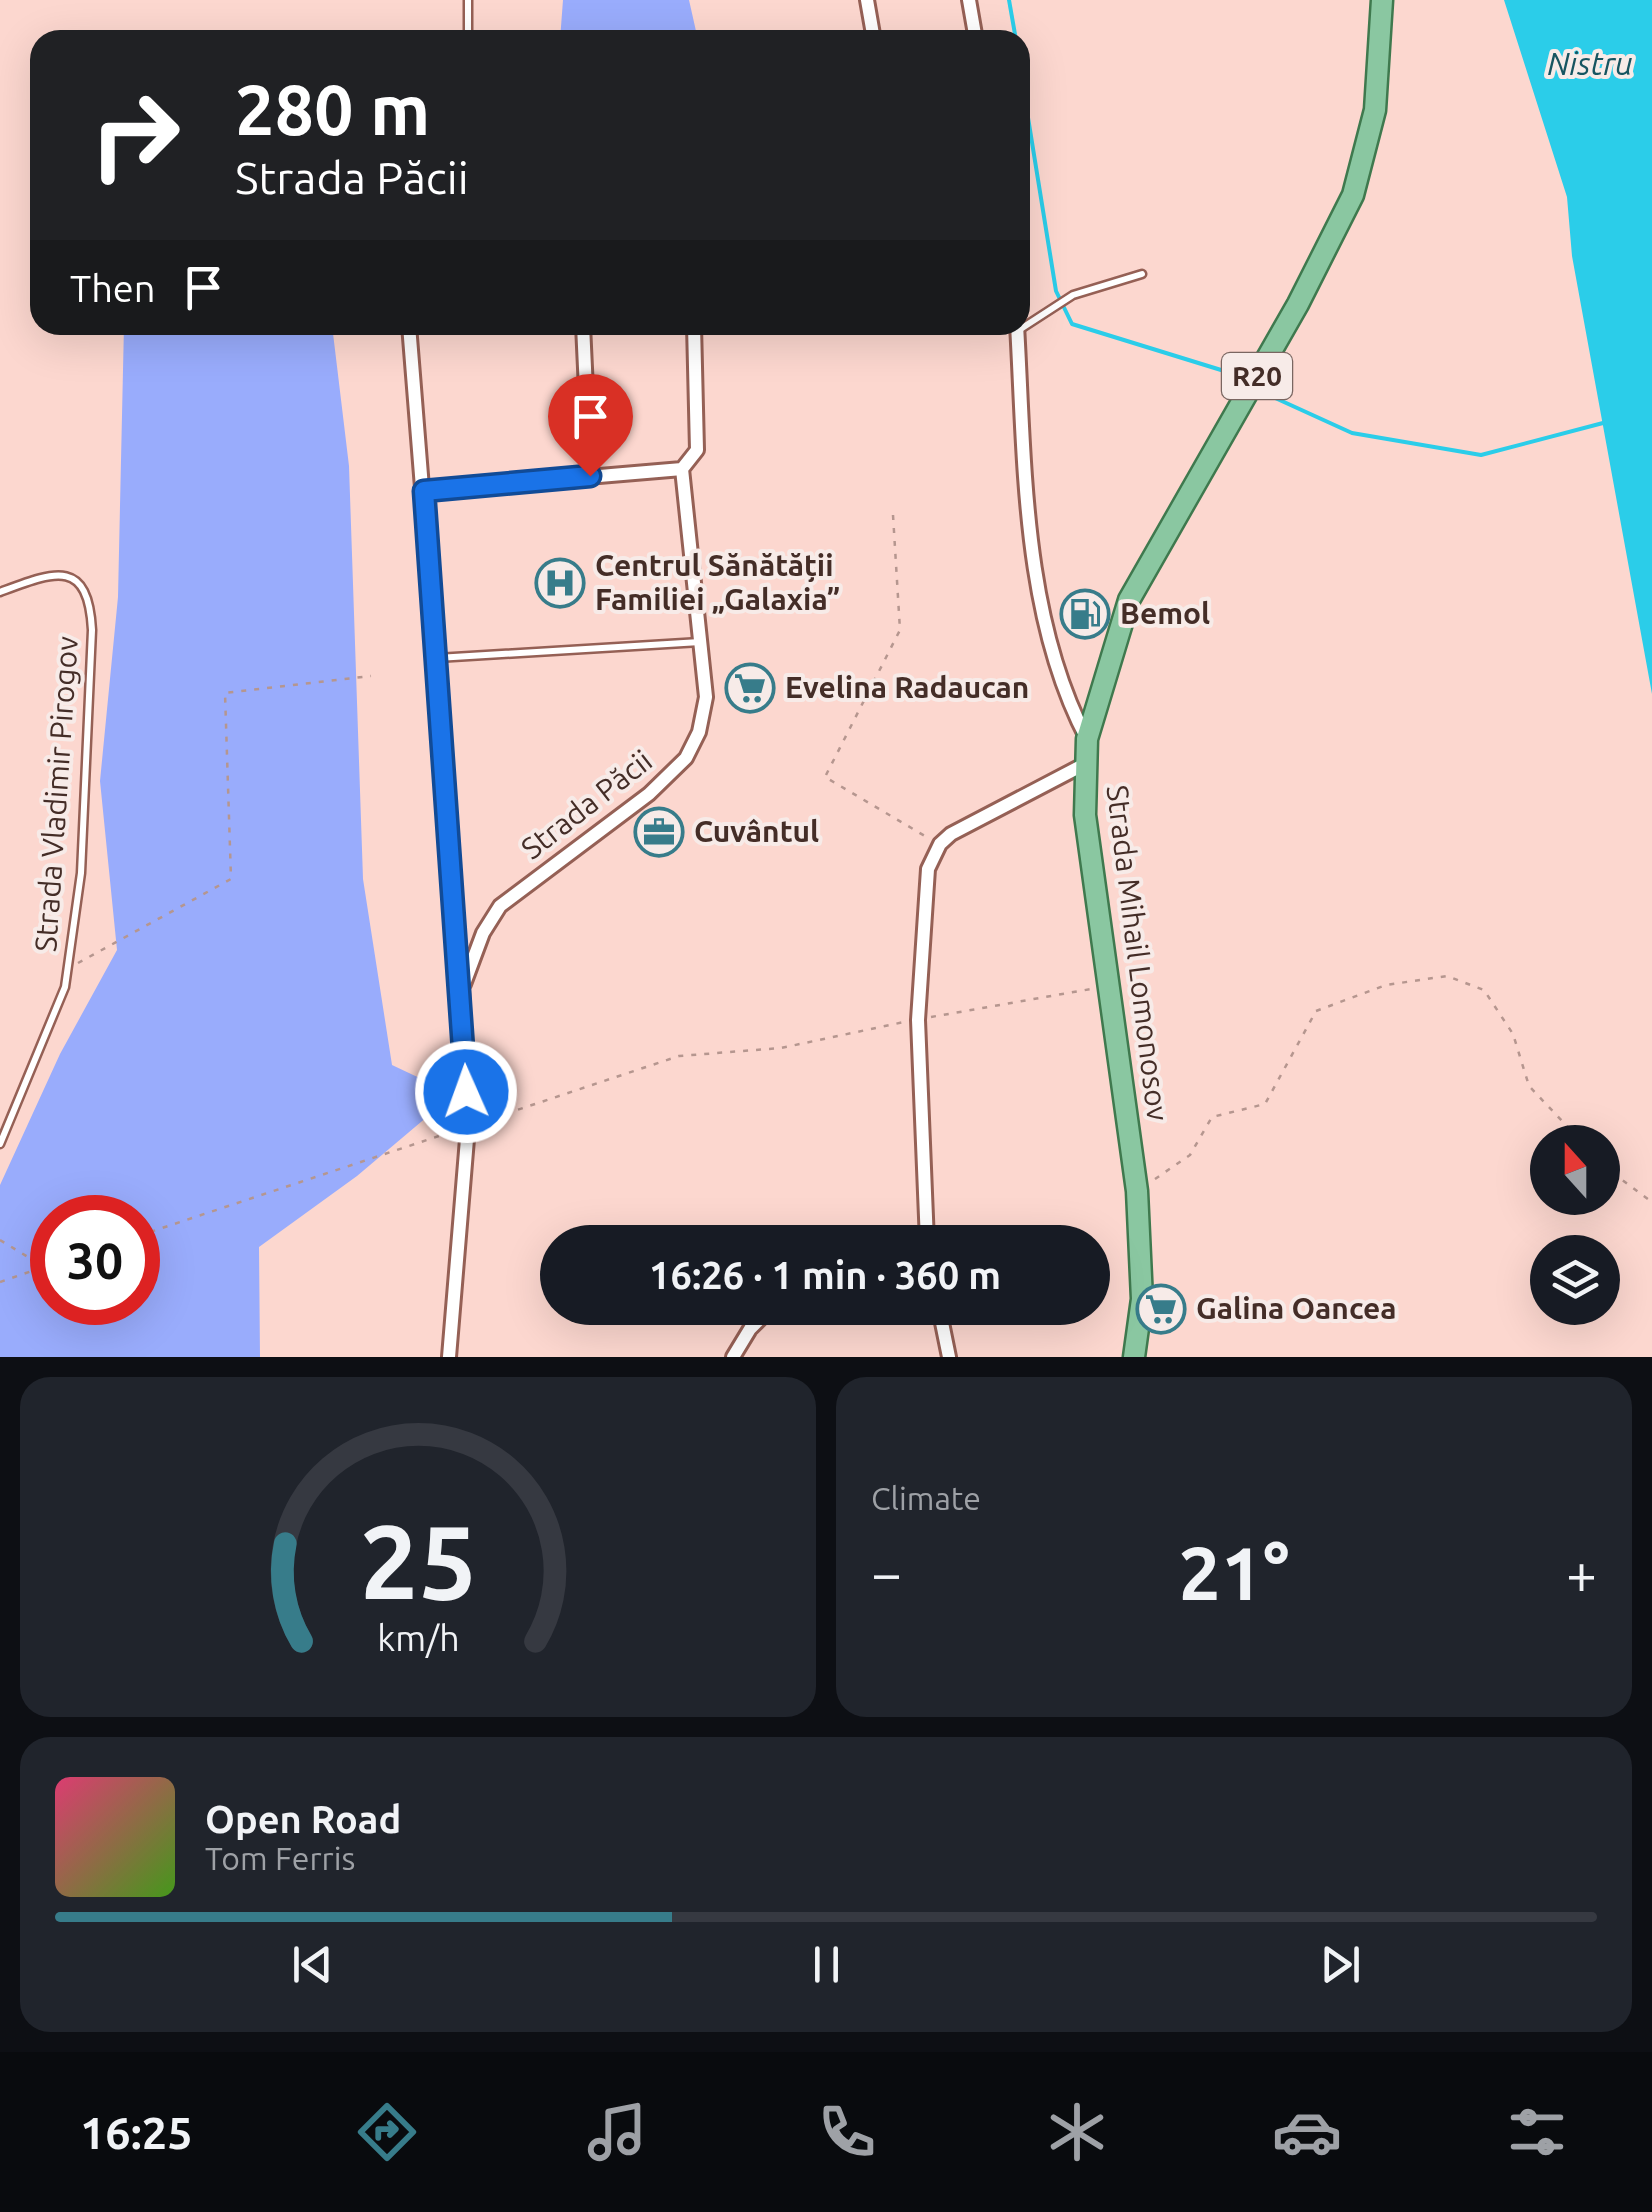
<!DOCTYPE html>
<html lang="en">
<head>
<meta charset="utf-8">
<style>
  :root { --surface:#171b24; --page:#20242c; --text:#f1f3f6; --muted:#9ea1a6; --line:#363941; --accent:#377c8a }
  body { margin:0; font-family:Ubuntu,sans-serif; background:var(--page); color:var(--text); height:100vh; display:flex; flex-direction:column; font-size:38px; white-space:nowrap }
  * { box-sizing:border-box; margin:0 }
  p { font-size:32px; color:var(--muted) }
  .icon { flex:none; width:55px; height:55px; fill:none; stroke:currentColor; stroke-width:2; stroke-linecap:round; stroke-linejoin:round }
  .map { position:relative; height:1357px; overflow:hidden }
  .details { display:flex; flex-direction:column; gap:20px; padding:20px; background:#0d0f14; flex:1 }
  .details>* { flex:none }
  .guide { position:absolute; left:30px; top:30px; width:1000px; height:305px; border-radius:30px; box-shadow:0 10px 40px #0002; background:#202124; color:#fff; overflow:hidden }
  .needle { width:65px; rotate:339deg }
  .fabs { position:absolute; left:1530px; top:1125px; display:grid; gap:20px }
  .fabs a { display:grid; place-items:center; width:90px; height:90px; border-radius:50%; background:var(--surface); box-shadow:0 10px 40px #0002; font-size:50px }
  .speed { position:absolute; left:30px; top:1195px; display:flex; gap:20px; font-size:50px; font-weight:700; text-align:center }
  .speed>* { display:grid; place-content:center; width:130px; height:130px; border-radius:50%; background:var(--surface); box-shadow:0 10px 40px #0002; line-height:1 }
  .speed .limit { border:15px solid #d22; background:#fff; color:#111 }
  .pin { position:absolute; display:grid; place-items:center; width:85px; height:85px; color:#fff; margin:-102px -42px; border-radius:50% 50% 50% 0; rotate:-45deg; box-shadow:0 0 10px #0007 }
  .pin .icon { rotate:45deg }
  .me { position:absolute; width:110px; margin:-55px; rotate:358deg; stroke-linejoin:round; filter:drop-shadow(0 0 8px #0008) }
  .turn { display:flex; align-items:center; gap:35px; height:210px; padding:0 40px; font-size:45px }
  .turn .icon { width:130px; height:130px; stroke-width:2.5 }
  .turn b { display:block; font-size:70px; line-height:85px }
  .then { display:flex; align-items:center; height:95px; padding:0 40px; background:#0003; gap:20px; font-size:38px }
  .big { font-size:75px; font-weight:700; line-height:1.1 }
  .details .widget { flex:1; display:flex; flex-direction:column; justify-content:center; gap:15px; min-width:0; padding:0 35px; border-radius:30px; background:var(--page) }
  .details .dial { align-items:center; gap:0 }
  .dial svg { height:260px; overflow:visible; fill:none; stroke:var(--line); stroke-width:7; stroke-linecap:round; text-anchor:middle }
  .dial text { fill:var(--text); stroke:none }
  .song { display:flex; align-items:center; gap:30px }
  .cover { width:120px; height:120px; border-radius:15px; background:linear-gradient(135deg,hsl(340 70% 55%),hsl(100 70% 35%)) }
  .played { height:10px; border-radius:5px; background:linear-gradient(90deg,var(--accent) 40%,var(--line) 40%) }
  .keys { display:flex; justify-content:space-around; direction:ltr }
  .heat { display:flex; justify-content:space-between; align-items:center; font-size:55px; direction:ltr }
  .details .tiles { flex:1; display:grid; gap:20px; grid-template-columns:1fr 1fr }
  .widget:last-child { grid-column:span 2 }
  .trip { position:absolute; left:540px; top:1225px; width:570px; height:100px; border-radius:50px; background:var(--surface); box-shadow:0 10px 40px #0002; font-weight:700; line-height:100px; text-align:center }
  .tabs { display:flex; height:160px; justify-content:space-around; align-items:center; background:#090b0e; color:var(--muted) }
  .tabs .icon { width:70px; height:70px }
  .tabs .selected { color:var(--accent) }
  .tabs b { font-size:45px; color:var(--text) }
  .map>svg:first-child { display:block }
</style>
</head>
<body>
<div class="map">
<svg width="1652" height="1357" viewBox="0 0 1652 1357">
  <rect width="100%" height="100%" fill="#fcd7cf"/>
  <!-- green -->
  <path fill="#99acfc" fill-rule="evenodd" d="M 563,0 L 689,0 L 698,40 L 560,40 Z
    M 124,325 L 332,325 L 349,466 L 363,879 L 392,1065 L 428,1082 L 434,1111 L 357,1176 L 259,1247 L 260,1357 L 0,1357 L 0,1185 L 60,1054 L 117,950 L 100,781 L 118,597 ZM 52,1218 L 138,1218 L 138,1302 L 52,1302 Z"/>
  <!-- water -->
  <path fill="#2bcde9" d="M 1504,0 L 1652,0 L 1652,694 L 1572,256 L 1567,197 Z"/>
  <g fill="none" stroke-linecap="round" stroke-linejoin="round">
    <!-- stream -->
    <path stroke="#2bcde9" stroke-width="4" d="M 1009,0 L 1016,40
      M 1020,68 L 1056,291 L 1072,324 L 1234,374
      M 1273,397 L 1352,433 L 1481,455 L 1603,423"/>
    <!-- service casing -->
    <g stroke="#956055" stroke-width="11">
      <path id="service" d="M 468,40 L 468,0
        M 1019,330 L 1073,295 L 1142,274
        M 0,592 C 54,572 88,557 92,630 L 81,873 L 65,987 L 0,1144
        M 437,658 L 700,642"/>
    </g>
    <!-- minor casing -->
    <g stroke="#956055" stroke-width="18">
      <path id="minor" d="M 867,0 L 874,40
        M 969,0 L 976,40
        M 409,325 L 462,988 L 468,1127 L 449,1357
        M 583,325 L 590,476
        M 1017,325 C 1025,462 1022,616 1087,739
        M 682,469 L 697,450 L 694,325
        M 424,491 L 682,469 L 706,697 L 699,732 L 686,758 L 649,794 L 500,906 L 483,933 L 464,984
        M 927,1242 L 918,1020 L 928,869 L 940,844 L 951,834 L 1085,764
        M 939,1308 L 949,1357
        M 733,1357 L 750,1329 L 771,1308"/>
    </g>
    <!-- primary casing -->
    <g stroke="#3f794e" stroke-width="25">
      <path id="primary" d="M 1134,1357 L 1142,1299 L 1137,1191 L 1085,815 L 1087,739 L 1129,600 L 1298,304 L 1353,195 L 1375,110 L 1382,0"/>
    </g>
    <!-- path -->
    <path stroke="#b5968f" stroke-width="2.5" stroke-dasharray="5 8" stroke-linecap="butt" d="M 893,515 L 900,630 L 825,777 L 930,839
      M 78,963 L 231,879 L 225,693 L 371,676
      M 931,1017 L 1091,989
      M 481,1122 L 679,1056 L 781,1048 L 904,1022
      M 1602,1165 L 1652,1202
      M 1155,1179 L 1190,1155 L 1212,1117 L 1265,1104 L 1316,1011 L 1386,985 L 1447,976 L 1484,990 L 1513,1034 L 1529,1086 L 1582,1142
      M 138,1236 L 454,1131
      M 0,1240 L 41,1265
      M 0,1282 L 52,1264"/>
    <!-- service -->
    <use href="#service" stroke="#fff" stroke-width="6"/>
    <!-- minor -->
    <use href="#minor" stroke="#fff" stroke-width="12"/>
    <!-- primary -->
    <use href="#primary" stroke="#8ac7a1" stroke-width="20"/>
  </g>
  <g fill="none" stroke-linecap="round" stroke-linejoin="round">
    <!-- route casing -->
    <g stroke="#114b97" stroke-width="25">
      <path id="route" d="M 466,1092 L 424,491 L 590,476"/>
    </g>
    <!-- route -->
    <use href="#route" stroke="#1a73e8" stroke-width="18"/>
  </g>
  <!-- icons -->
  <defs>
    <g id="hospital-ring" transform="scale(2.5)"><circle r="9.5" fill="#f7ebe8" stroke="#377c8a" stroke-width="1.5"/><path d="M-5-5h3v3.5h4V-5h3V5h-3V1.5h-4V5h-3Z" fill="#377c8a"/></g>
    <g id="fuel-ring" transform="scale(2.5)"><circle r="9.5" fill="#f7ebe8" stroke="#377c8a" stroke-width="1.5"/><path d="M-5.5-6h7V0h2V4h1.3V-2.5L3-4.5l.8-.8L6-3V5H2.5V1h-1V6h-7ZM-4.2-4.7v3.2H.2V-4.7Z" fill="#377c8a"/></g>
    <g id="supermarket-ring" transform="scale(2.5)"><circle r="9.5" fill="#f7ebe8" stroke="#377c8a" stroke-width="1.5"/><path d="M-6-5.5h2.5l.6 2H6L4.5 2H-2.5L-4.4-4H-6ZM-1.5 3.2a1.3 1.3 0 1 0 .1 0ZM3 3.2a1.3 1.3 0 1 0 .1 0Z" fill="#377c8a"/></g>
    <g id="office-ring" transform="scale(2.5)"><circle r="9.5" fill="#f7ebe8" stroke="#377c8a" stroke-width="1.5"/><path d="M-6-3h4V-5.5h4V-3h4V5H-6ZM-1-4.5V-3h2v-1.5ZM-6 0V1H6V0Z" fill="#377c8a"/></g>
  </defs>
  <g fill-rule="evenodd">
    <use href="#hospital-ring" x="560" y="583"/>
    <use href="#fuel-ring" x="1085" y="614"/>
    <use href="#supermarket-ring" x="750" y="688"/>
    <use href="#office-ring" x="659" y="832"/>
    <use href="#supermarket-ring" x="1161" y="1309"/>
  </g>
  <g text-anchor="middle" stroke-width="8" stroke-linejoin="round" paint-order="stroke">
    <!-- shield labels -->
    <rect fill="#f7ebe8" stroke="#7a6661" stroke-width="2.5" x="1222" y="353" width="70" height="46" rx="8"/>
    <g font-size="28" font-weight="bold" fill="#442d27">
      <text x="1257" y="386">R20</text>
    </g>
    <!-- poi labels -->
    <g font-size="30" font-weight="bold" fill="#442d27" stroke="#f7ebe8" text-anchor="start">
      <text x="595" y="576">Centrul Sănătății<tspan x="595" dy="34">Familiei „Galaxia”</tspan></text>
      <text x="1120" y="624">Bemol</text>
      <text x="785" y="698">Evelina Radaucan</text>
      <text x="694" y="842">Cuvântul</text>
      <text x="1196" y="1319">Galina Oancea</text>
    </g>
    <!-- street labels -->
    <g font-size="30" fill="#442d27" stroke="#f7ebe8">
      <text transform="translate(57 794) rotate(-86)" y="10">Strada Vladimir Pirogov</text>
      <text transform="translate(587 805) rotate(-38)" y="10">Strada Păcii</text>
      <text transform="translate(1137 953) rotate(83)" y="10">Strada Mihail Lomonosov</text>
    </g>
    <!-- water labels -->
    <g font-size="32" font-style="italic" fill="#175561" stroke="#f7ebe8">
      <text x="1590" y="75">Nistru</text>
    </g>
  </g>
</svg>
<div class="fabs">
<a><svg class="needle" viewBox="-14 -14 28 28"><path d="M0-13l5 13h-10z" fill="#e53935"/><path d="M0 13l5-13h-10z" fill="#9ea1a6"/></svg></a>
<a><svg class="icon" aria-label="layers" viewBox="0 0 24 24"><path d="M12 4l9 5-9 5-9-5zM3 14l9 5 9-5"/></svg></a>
</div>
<div class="speed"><div class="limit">30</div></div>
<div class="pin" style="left:590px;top:476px;background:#d93025"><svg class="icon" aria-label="arrive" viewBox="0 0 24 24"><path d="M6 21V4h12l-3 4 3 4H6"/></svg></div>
<svg class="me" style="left:466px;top:1092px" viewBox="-20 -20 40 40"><circle r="17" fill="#1a73e8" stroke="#fff" stroke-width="3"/><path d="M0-11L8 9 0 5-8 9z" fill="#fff"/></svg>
<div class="trip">16:26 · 1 min · 360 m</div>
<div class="guide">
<div class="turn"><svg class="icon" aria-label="right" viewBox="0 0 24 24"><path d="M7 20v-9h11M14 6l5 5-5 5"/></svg><div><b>280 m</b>Strada Păcii</div></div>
<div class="then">Then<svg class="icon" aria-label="arrive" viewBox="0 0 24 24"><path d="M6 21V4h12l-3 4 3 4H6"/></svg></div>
</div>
</div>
<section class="details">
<div class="tiles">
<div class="widget dial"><svg viewBox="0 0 100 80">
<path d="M14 69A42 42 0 1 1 86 69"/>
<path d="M14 69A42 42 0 0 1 9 39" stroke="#377c8a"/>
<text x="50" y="56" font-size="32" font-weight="700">25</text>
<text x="50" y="72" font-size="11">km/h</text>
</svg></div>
<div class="widget"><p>Climate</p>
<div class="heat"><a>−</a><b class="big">21°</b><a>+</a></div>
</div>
<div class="widget">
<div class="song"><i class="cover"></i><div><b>Open Road</b><p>Tom Ferris</p></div></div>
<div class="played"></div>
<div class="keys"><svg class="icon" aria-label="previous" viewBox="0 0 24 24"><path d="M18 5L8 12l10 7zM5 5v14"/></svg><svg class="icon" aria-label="pause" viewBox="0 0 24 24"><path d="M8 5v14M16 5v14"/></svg><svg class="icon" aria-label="next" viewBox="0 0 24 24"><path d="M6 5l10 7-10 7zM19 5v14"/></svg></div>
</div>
</div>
</section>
<nav class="tabs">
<b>16:25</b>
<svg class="icon selected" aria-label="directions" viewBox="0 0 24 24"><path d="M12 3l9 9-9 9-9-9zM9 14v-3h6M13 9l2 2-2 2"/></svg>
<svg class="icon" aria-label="music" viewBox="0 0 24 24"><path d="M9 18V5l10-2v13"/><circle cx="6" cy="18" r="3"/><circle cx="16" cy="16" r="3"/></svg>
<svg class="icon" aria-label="phone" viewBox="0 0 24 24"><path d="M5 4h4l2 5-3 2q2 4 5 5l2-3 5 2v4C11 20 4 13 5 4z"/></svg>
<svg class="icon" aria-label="climate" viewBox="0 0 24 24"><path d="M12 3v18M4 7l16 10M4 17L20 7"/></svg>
<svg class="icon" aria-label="car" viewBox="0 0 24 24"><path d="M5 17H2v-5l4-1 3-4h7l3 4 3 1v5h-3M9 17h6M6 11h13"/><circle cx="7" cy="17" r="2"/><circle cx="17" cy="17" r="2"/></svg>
<svg class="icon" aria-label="filters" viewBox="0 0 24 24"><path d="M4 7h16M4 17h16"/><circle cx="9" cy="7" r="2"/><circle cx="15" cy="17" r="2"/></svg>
</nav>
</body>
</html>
